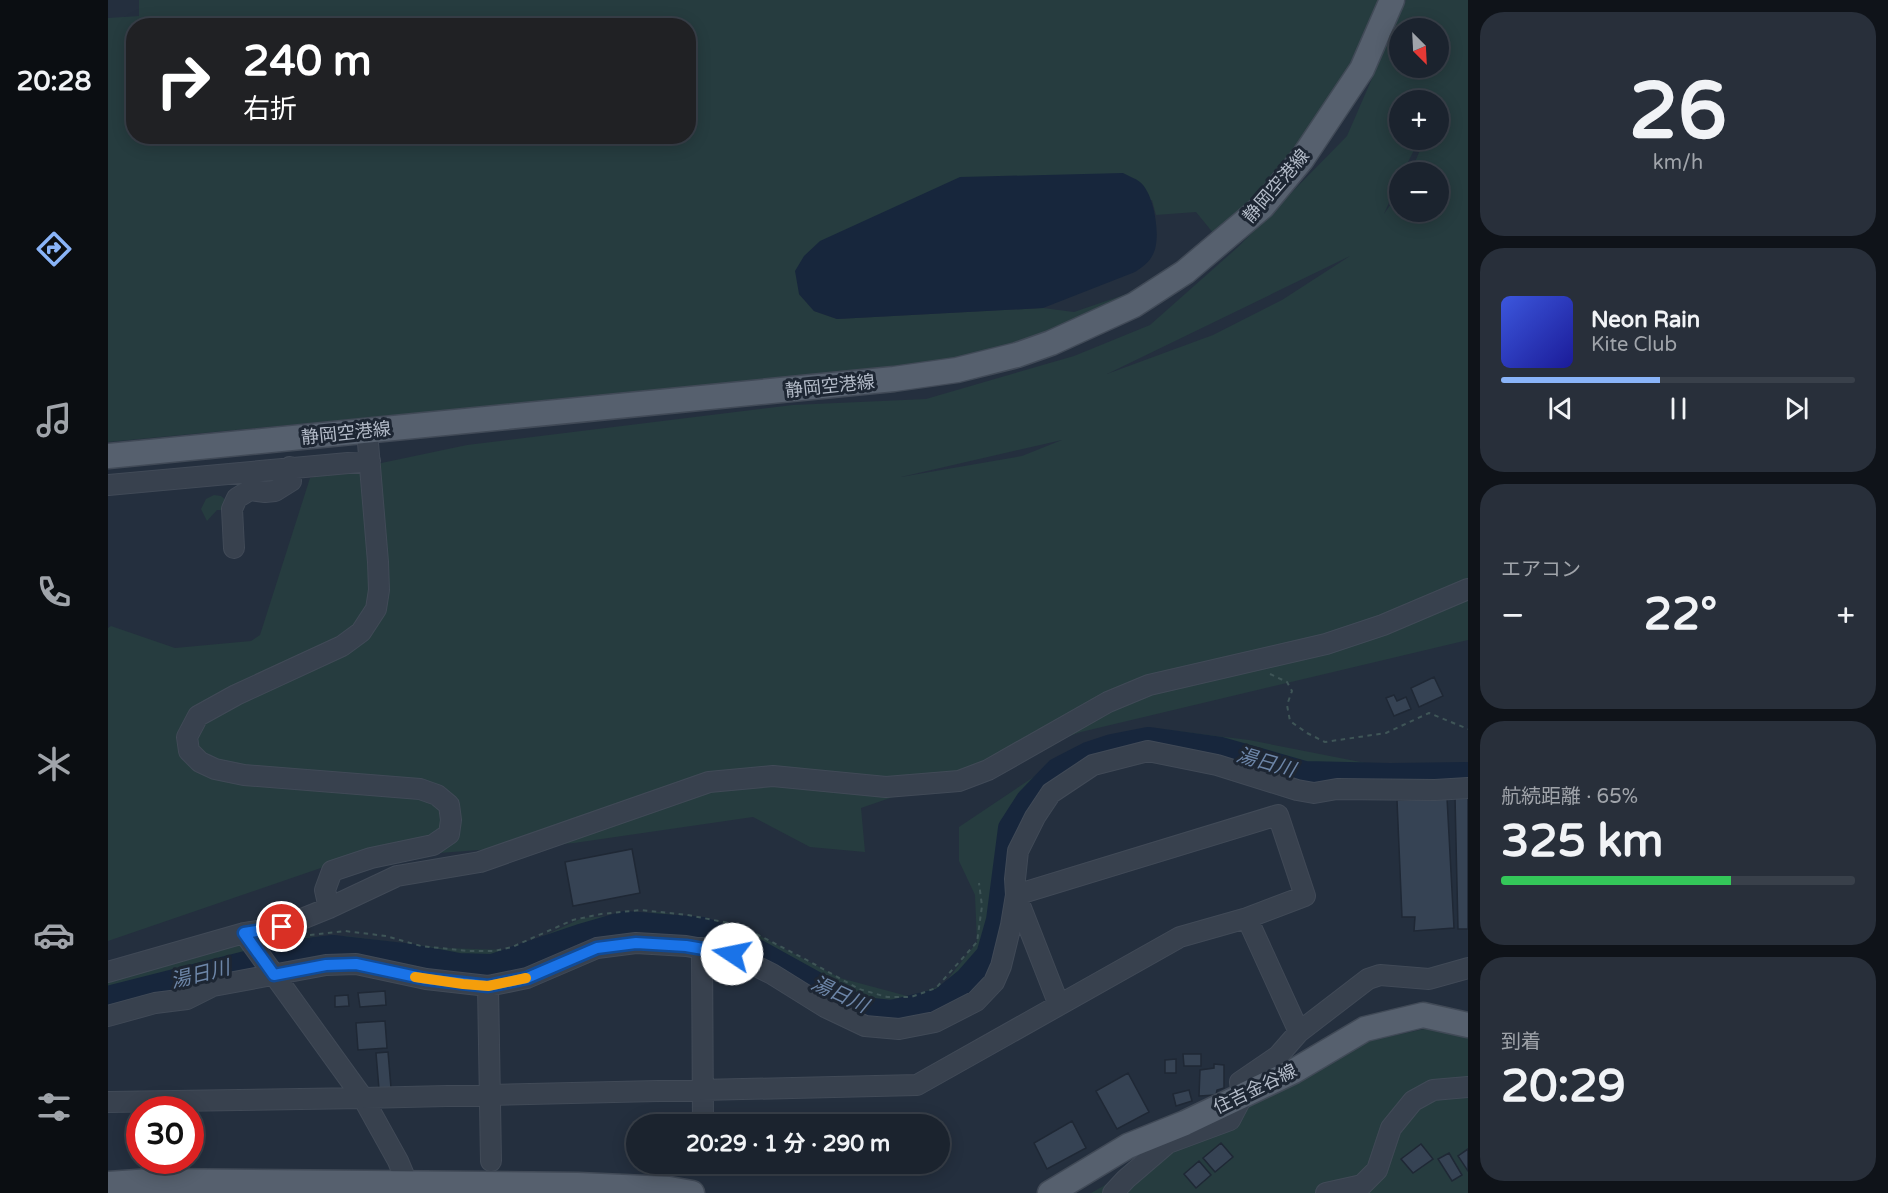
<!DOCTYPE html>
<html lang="ja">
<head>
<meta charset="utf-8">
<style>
  :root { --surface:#1b232e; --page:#282f3a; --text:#f1f3f6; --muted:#a0a4aa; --line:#39404a; --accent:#8ab4f8 }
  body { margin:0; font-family:"Varela Round","Noto Sans JP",sans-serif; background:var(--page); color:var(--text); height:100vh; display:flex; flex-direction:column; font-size:22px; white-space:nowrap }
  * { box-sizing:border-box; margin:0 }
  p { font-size:20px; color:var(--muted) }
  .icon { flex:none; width:33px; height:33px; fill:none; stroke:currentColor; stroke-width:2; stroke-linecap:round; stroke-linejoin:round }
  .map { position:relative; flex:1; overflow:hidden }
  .sheet { display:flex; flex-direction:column; gap:12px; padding:12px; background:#0f1319; width:420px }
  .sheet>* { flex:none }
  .hud { position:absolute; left:18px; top:18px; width:570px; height:126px; border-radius:24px; box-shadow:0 3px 15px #0003,0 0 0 2px var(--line); background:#202124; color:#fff; overflow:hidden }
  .needle { width:39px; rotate:156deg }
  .controls { position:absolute; left:1281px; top:18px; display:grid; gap:12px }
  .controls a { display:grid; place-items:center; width:60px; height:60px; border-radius:50%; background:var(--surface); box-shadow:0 3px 15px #0003,0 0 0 2px var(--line); font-size:30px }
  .speed { position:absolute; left:18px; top:1096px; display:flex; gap:12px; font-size:30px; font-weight:700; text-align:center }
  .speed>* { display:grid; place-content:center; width:78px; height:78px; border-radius:50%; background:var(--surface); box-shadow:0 3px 15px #0003,0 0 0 2px var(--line); line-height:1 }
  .speed .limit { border:9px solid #d22; background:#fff; color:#111 }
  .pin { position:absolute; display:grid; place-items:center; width:51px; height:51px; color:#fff; margin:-26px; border:3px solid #fff; border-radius:50%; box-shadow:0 2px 6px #0007 }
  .me { position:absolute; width:66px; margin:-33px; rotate:281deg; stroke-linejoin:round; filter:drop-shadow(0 0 4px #0008) }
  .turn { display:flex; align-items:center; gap:21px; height:126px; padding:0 18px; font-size:27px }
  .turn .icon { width:78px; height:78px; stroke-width:2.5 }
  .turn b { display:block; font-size:42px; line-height:51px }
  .big { font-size:45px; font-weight:700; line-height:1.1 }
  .sheet .widget { flex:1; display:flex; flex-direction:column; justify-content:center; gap:9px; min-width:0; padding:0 21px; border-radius:24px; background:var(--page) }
  .sheet .dial { align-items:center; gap:0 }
  .dial b { font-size:78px; line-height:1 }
  .song { display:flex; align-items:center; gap:18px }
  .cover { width:72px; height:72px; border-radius:9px; background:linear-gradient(135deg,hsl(230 70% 55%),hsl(240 70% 35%)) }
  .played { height:6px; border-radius:3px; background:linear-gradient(90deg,var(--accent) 45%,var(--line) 45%) }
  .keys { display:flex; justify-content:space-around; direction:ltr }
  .heat { display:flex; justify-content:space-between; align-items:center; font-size:33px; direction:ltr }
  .charge { height:9px; border-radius:4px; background:linear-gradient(90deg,#34c759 65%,var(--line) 0) }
  .trip { position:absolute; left:518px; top:1114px; width:324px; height:60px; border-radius:30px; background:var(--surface); box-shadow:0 3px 15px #0003,0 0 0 2px var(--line); font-weight:700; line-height:60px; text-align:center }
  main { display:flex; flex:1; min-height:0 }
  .dock { display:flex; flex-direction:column; width:108px; justify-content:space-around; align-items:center; background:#0b0e12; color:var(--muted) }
  .dock .icon { width:42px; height:42px }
  .dock .selected { color:var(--accent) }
  .dock b { font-size:27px; color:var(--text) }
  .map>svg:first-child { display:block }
</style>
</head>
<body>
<main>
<nav class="dock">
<b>20:28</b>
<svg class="icon selected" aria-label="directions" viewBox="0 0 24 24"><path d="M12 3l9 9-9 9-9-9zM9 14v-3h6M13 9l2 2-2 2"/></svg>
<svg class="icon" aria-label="music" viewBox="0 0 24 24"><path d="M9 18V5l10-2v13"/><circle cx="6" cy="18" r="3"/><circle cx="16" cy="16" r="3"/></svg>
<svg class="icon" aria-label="phone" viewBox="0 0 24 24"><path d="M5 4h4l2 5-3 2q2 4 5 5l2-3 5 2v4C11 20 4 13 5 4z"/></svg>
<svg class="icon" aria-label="climate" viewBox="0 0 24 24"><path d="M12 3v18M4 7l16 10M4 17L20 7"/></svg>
<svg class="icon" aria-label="car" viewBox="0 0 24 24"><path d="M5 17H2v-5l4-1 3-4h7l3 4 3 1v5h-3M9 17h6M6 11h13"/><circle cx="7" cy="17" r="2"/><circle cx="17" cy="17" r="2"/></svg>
<svg class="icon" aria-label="filters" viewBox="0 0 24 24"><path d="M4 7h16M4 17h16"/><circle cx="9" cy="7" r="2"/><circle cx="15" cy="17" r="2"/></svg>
</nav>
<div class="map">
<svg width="1360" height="1193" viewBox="0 0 1360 1193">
  <rect width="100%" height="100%" fill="#242f3e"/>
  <!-- green -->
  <path fill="#263c3f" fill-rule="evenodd" d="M 31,0 L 1272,0 L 1235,78 L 1194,139 L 1154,191 L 1106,234 L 1088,212 L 1048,215 L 1044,200 L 691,294 L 706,311 L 729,319 L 935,308 L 966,312 L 1042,286 L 972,319 L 904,345 L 826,362 L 735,373 L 0,442 L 0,18 L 31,16 ZM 26,26 L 580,26 L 580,136 L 26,136 Z
    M 1298,0 L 1360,0 L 1360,640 L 973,732 L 753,808 L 757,852 L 702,847 L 645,817 L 466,843 L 236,860 L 0,941 L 0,628 L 3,626 L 67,648 L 143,641 L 152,635 L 202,478 L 359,445 L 685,405 L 818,399 L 966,356 L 1042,325 L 1130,247 L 1239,136 ZM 1292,28 L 1330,28 L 1330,68 L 1292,68 ZM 1292,100 L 1330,100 L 1330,140 L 1316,140 L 1303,172 L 1330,172 L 1330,212 L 1292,212 L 1291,192 L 1276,214 L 1291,180 L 1292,172 L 1295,172 L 1311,140 L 1292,140 ZM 1242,256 L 1174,300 L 1105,335 L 999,374 ZM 954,440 L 914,456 L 793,477 Z
    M 106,495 L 113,496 L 119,501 L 117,510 L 109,510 L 99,521 L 93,509 L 98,499 Z
    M 1053,729 L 1141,740 L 1293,770 L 1360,767 L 1360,786 L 1201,784 L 1040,747 L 933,796 L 886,970 L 865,999 L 780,1028 L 609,943 L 492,937 L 398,976 L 346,977 L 253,960 L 0,1012 L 0,980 L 140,938 L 238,936 L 334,948 L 406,950 L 474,918 L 551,912 L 637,928 L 732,978 L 803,997 L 836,984 L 869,942 L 867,895 L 851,861 L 851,827 L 969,748 Z
    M 1330,1026 L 1360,1035 L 1360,1193 L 983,1193 L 1251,1043 Z"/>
  <!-- water -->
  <path fill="#17263c" d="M 1015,173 C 1020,176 1027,178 1032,182 C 1046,193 1053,236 1046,252 C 1042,262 1036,266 1027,272 L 935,308 L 729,319 L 706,311 L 691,294 L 687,271 L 696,256 L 712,241 L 852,177 Z"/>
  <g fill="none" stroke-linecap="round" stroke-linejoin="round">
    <!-- river -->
    <path stroke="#17263c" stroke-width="24" d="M 0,998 L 181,952 L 225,947 L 304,956 L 351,965 L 384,966 L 472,936 L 517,923 L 595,929 L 640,946 L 754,1009 L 784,1012 L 833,1000 L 859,979 L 880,955 L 890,920 L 902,828 L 920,800 L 949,770 L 980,754 L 1004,746 L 1040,739 L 1113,749 L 1197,773 L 1282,775 L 1360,774"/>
  </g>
  <!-- building -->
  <path fill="#364354" stroke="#1f2835" stroke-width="1.5" d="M 1326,677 L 1335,696 L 1311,707 L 1303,688 Z
    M 1286,695 L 1289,701 L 1298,697 L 1303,709 L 1286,716 L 1278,698 Z
    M 1347,797 L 1360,797 L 1360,929 L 1350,929 Z
    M 1339,798 L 1346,928 L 1306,931 L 1307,917 L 1294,917 L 1289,800 Z
    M 524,849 L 532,893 L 465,906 L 457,862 Z
    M 277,991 L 278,1005 L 252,1007 L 250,993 Z
    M 240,995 L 241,1006 L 227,1007 L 227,996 Z
    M 277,1021 L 279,1048 L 250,1050 L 248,1023 Z
    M 280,1052 L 283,1088 L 271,1089 L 268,1053 Z
    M 1075,1054 L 1093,1054 L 1093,1066 L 1076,1066 Z
    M 1068,1059 L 1068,1073 L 1057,1073 L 1057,1060 Z
    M 1106,1064 L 1116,1065 L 1116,1088 L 1109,1090 L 1108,1095 L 1091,1096 L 1092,1070 L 1106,1068 Z
    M 1020,1073 L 1041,1112 L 1009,1129 L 988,1091 Z
    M 1081,1090 L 1084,1101 L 1068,1106 L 1065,1094 Z
    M 964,1121 L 978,1148 L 939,1169 L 926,1143 Z
    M 1113,1143 L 1125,1157 L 1107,1172 L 1095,1158 Z
    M 1313,1144 L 1325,1159 L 1305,1173 L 1293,1159 Z
    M 1360,1149 L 1360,1171 L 1350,1156 Z
    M 1341,1153 L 1354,1175 L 1344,1181 L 1330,1159 Z
    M 1091,1161 L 1103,1175 L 1088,1188 L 1076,1174 Z"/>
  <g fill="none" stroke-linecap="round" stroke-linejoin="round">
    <!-- minor casing -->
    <g stroke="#414a57" stroke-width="22">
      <path id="minor" d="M 0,485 L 262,461
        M 126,548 L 124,509 L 129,498 L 142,490 L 157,492 L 167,491 L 183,481 L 182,467
        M 221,908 L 217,890 L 224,871 L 263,858 L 325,845 L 341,834 L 343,820 L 341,805 L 329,795 L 312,789 L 136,775 L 107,769 L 92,762 L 81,751 L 79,737 L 90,716 L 128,695 L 234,646 L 253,632 L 268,609 L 271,590 L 270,562 L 259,431
        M 1139,918 L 1191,1032
        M 136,933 L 255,1098 L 290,1161 L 300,1185
        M 594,948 L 595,1125
        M 0,972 L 136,933 L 174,927 L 221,908 L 289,876 L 372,862 L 601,782 L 665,776 L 778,787 L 851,781 L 880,770 L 1000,702 L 1041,685 L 1218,644 L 1275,625 L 1360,589
        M 380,986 L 383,1161
        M 0,1016 L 47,1003 L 79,999 L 105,986 L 218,965 L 248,964 L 318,979 L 380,986 L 419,978 L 489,948 L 528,943 L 578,946 L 624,954 L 664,974 L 717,1007 L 757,1026 L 791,1029 L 827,1022 L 868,1001 L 886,982 L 893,966 L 903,925 L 908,895 L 907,879 L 910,851 L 927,817 L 943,793 L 985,765 L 1040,751 L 1109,765 L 1189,790 L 1206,793 L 1229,789 L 1327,790 L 1360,788
        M 0,1102 L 255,1098 L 809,1085 L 1072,937 L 1139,918 L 1197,896 L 1170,815 L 908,895 L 951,1005
        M 1005,1193 L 1018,1179 L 1060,1143 L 1122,1120 L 1134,1097 L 1132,1082 L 1170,1056 L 1191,1032 L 1260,979 L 1272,975 L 1321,979 L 1360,968
        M 1218,1193 L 1254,1185 L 1269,1170 L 1283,1128 L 1305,1101 L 1325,1090 L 1360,1087"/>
    </g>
    <!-- major casing -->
    <g stroke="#414a57" stroke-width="27">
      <path id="major" d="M 0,456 L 786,379 L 849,370 L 909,355 L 943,343 L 1026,305 L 1077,272 L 1154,207 L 1194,159 L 1254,69 L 1284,0
        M 0,1184 L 43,1181 L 470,1185 L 561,1189 L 584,1193
        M 942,1193 L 1020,1146 L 1077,1123 L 1186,1071 L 1257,1029 L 1315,1015 L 1360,1025"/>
    </g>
    <!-- path -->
    <path stroke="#3f5557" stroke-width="2" stroke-dasharray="4.5 4.5" stroke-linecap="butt" d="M 1162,674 L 1179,682 L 1184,691 L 1179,705 L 1182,721 L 1199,733 L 1217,742 L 1278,733 L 1321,713 L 1360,729
      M 202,935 L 237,931 L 278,936 L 313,946 L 360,951 L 386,951 L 404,947 L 465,920 L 493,914 L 533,910 L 580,915 L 631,925 L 697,959 L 751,989 L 779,997 L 803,997 L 828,988 L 869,942 L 874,906 L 871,883"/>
    <!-- minor -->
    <use href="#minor" stroke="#38414e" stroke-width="20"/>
    <!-- major -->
    <use href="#major" stroke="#56606e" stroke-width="24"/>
  </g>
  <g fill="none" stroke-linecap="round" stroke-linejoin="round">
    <!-- route casing -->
    <g stroke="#114b97" stroke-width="15">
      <path id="route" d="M 174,927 L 136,933 L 166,975 L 218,965 L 248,964 L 318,979 L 380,986 L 419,978 L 489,948 L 528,943 L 578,946 L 624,954"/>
    </g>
    <!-- route -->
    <use href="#route" stroke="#1a73e8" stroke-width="10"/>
    <!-- slow -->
    <path stroke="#f59e0b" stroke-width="10" d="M 307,977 L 355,984 L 380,986 L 418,978"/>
  </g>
  <g text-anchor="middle" stroke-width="6" stroke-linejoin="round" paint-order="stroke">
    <!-- street labels -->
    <g font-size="18" fill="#b4bcc9" stroke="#1d2633">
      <text transform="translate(1168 186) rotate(-49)" y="6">静岡空港線</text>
      <text transform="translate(722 386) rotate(-6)" y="6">静岡空港線</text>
      <text transform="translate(238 433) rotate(-6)" y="6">静岡空港線</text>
      <text transform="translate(1147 1089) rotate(-26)" y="6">住吉金谷線</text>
    </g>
    <!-- water labels -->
    <g font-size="20" font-style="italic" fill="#6d86a8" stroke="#1d2633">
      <text transform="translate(1158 762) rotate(16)" y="7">湯日川</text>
      <text transform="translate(92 974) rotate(-14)" y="7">湯日川</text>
      <text transform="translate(732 994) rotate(25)" y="7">湯日川</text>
    </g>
  </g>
</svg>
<div class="controls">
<a><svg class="needle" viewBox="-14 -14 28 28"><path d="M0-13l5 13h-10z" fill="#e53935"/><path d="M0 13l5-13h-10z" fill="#a0a4aa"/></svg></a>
<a>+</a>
<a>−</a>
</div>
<div class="speed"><div class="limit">30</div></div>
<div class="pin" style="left:174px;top:927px;background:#d93025"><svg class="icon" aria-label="arrive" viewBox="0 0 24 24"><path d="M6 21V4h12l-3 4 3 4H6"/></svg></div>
<svg class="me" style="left:624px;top:954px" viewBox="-20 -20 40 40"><circle r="19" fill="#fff"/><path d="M0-13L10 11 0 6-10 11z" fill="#1a73e8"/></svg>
<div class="trip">20:29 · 1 分 · 290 m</div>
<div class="hud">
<div class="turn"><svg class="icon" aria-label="right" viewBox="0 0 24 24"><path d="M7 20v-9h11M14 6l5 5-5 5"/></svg><div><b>240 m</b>右折</div></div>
</div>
</div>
<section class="sheet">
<div class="widget dial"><b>26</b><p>km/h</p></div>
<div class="widget">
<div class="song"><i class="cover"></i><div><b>Neon Rain</b><p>Kite Club</p></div></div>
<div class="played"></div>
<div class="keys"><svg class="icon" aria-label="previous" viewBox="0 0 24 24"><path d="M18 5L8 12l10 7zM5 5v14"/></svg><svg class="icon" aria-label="pause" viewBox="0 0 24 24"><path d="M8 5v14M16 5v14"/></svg><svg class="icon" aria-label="next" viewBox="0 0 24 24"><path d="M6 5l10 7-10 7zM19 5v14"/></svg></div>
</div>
<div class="widget"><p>エアコン</p>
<div class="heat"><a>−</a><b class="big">22°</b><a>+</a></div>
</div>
<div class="widget"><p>航続距離 · 65%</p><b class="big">325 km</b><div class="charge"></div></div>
<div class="widget"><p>到着</p><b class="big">20:29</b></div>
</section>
</main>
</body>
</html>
